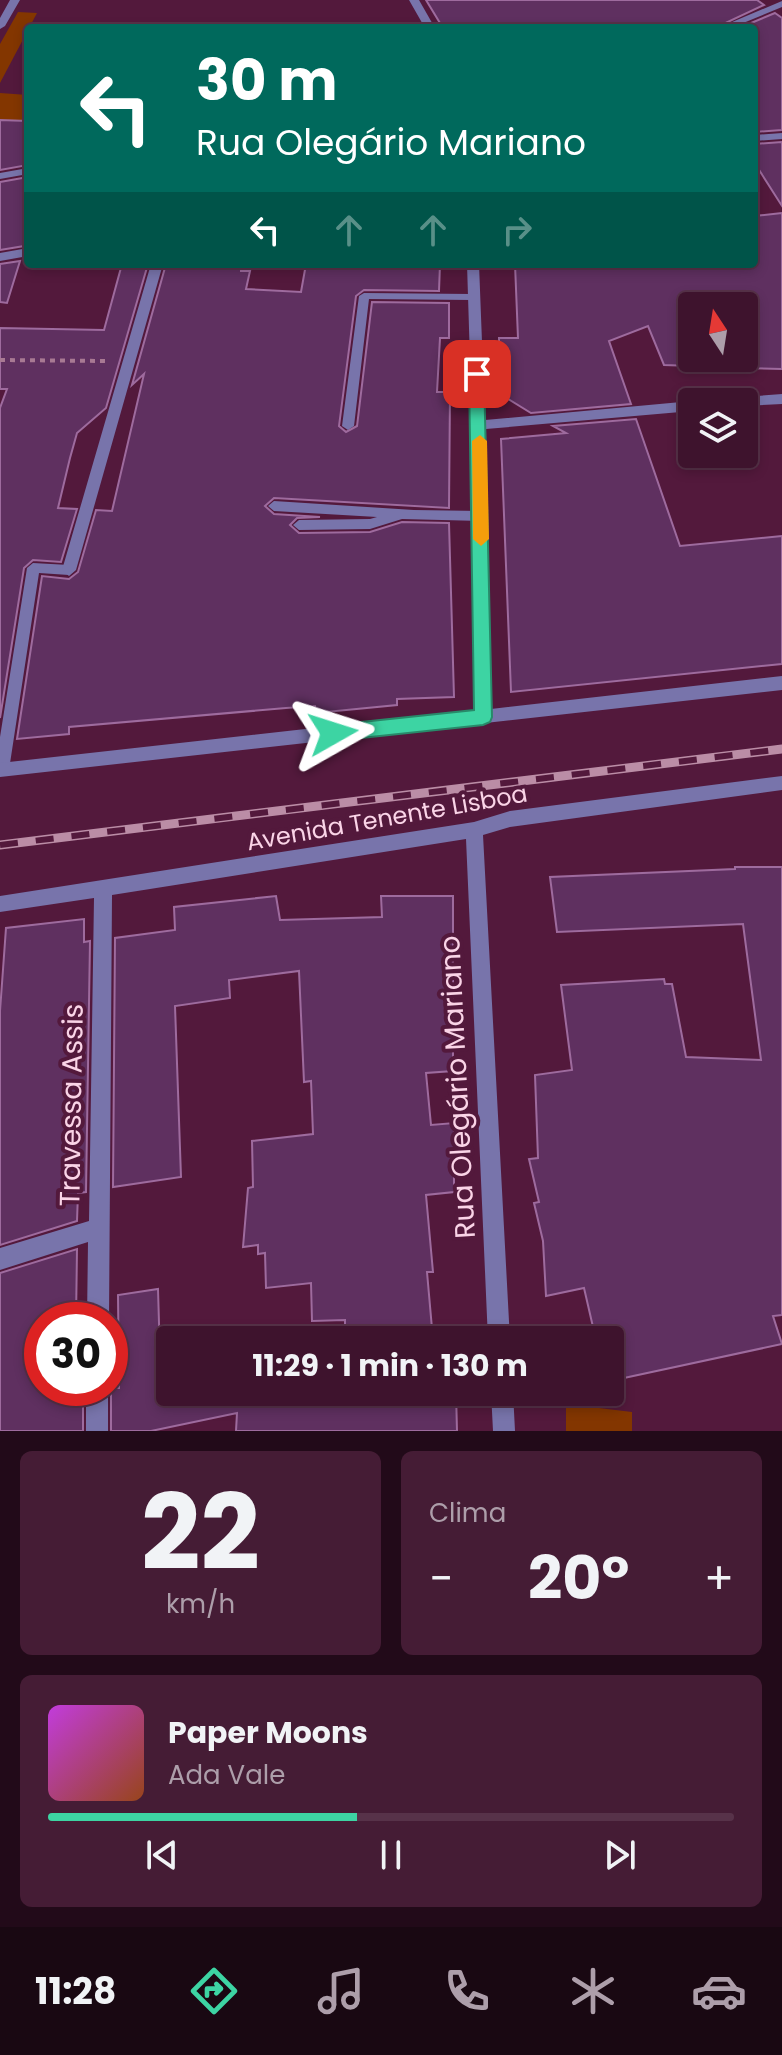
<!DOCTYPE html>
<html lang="pt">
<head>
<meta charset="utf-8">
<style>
  :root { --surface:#3e132d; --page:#451c35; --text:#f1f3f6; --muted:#ad9eaa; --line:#573249; --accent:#3dd4a3 }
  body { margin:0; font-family:Poppins,sans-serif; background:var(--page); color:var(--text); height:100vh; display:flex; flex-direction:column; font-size:30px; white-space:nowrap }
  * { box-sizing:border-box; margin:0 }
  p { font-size:26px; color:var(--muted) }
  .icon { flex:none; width:44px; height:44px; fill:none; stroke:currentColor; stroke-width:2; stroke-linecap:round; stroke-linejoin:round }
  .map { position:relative; height:1431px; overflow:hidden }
  .details { display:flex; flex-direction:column; gap:20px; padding:20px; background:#220a19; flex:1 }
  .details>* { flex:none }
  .hud { position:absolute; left:24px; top:24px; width:734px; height:244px; border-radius:8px; box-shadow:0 4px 12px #0003,0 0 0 2px var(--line); background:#00695c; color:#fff; overflow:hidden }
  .needle { width:52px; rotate:348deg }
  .tools { position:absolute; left:678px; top:292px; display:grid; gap:16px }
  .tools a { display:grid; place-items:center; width:80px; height:80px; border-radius:8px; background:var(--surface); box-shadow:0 4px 12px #0003,0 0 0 2px var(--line); font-size:40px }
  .speed { position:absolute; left:24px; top:1302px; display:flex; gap:16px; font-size:40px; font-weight:700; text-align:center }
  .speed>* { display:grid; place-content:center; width:104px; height:104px; border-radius:50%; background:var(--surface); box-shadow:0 4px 12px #0003,0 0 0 2px var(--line); line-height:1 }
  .speed .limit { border:12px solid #d22; background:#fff; color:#111 }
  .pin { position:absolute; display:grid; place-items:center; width:68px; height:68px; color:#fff; margin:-34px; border-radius:16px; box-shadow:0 4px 12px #0006 }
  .me { position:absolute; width:88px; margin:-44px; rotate:84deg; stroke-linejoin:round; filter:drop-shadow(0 0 6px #0008) }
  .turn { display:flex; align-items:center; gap:28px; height:168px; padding:0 40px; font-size:36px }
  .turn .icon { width:104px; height:104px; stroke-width:2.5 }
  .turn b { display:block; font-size:56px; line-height:68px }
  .lanes { display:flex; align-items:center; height:76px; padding:0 40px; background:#0003; justify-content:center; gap:40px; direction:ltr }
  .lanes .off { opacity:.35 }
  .big { font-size:60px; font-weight:700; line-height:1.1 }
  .details .tile { flex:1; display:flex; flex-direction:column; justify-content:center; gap:12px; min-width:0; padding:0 28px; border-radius:12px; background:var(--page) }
  .details .dial { align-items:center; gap:0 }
  .dial b { font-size:104px; line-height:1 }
  .song { display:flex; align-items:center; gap:24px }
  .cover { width:96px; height:96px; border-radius:12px; background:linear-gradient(135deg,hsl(290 70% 55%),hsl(20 70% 35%)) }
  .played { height:8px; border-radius:4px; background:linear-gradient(90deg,var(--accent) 45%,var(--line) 45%) }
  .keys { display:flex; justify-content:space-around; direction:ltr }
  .heat { display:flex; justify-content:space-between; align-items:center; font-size:44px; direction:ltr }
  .details .tiles { flex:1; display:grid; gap:20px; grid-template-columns:1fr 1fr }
  .tile:last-child { grid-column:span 2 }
  .trip { position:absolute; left:156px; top:1326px; width:468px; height:80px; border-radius:8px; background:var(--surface); box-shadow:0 4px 12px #0003,0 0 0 2px var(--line); font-weight:700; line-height:80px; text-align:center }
  .tabs { display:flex; height:128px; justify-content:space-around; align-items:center; background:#190812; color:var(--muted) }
  .tabs .icon { width:56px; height:56px }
  .tabs .selected { color:var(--accent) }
  .tabs b { font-size:36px; color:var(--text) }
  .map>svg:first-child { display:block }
</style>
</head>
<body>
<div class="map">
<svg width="782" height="1431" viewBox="0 0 782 1431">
  <rect width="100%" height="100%" fill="#53193c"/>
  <!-- green -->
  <path fill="#833600" d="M 18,12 L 37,13 L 0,83 L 0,44 Z
    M 0,93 L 28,95 L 28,162 L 0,158 Z
    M 566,1404 L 632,1412 L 632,1431 L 566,1431 Z"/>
  <!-- building -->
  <path fill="#5f3060" stroke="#9e6b9e" stroke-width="2" d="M 426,0 L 757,0 L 764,5 L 715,28 L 443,28 Z
    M 775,13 L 782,18 L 782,130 L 754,132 L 754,28 L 739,28 Z
    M 0,120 L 28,121 L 28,165 L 0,170 Z
    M 782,142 L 782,206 L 754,162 L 754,144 Z
    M 28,177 L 28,232 L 24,246 L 0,250 L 0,182 Z
    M 782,213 L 782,369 L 744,368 L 744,306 L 692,306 L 692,366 L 664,365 L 648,326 L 609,341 L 631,404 L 531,413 L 500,394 L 499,338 L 518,338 L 515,264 L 689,264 L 691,269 L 754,264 L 754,216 Z
    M 20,261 L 7,303 L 0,302 L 0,264 Z
    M 122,264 L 148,264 L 106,408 L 77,433 L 70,458 L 58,508 L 77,509 L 61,562 L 33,560 L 24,568 L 0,718 L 0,408 L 7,389 L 0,389 L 0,328 L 104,330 Z
    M 166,264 L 241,264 L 241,271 L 250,271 L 246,289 L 301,292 L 306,264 L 440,264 L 439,291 L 364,290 L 356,296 L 339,426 L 346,432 L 357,426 L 372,302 L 449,303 L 449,338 L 440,338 L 437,392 L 450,392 L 449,508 L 274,498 L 265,506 L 274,514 L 320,517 L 297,518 L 290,525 L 299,533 L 370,532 L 402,522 L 449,523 L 454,697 L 397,699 L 397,705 L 316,713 L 315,706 L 286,708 L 69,727 L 69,734 L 17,739 L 42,576 L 69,579 L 78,572 L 96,510 L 112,511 L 144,374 L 132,385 Z
    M 636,419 L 680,546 L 782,536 L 782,664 L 511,692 L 501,439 L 566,433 L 553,426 Z
    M 735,867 L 782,867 L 782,1315 L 773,1316 L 782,1344 L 610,1381 L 610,1340 L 596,1340 L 584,1288 L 546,1296 L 543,1241 L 534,1203 L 539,1202 L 529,1159 L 538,1158 L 535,1075 L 572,1070 L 561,985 L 664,979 L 665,984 L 672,984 L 686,1057 L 761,1060 L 743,924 L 557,932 L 550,877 L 735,869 Z
    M 276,896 L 280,920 L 382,917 L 381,896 L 453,896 L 453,1071 L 426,1073 L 431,1125 L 454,1123 L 454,1192 L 426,1195 L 433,1272 L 427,1272 L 433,1340 L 345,1340 L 345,1320 L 312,1321 L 311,1283 L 266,1288 L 265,1253 L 258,1254 L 258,1245 L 243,1247 L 248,1188 L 253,1187 L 252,1141 L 313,1134 L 311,1081 L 304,1082 L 299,971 L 229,980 L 230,998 L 175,1006 L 181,1177 L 113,1187 L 115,938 L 175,930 L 174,907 Z
    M 84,919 L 84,942 L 90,941 L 86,1192 L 78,1193 L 77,1221 L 0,1245 L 0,1011 L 6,928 Z
    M 77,1249 L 76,1320 L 42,1320 L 42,1393 L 58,1388 L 83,1388 L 83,1431 L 0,1431 L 0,1273 Z
    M 158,1289 L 160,1357 L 170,1354 L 170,1392 L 456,1392 L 457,1431 L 236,1431 L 237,1413 L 151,1431 L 111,1431 L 111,1388 L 119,1388 L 118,1295 Z"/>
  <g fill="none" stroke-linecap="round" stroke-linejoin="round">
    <!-- path -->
    <path stroke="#a87993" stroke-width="4" stroke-dasharray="5 5" stroke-linecap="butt" d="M 0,360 L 107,361"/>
    <!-- service -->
    <path fill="#7874ab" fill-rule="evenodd" d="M 28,168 L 28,174 L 0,179 L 0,173 Z
      M 364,293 L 472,294 L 477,297 L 472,300 L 369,299 L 354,426 L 348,430 L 342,426 L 359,296 Z
      M 274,501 L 414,510 L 481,511 L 487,516 L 481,521 L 402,519 L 370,529 L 299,530 L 293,525 L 299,520 L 370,519 L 377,517 L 274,511 L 268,506 Z
      M 33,563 L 69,565 L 75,570 L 69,575 L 39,573 L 9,770 L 7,775 L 2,776 L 0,776 L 0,737 L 27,568 Z"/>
    <!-- minor -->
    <path fill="#7874ab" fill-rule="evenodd" d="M 10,0 L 20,0 L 5,26 L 0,29 L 0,18 Z
      M 409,0 L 419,0 L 435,28 L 425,28 Z
      M 782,1 L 782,7 L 731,28 L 718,28 Z
      M 782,133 L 782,139 L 754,141 L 754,135 Z
      M 28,248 L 28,256 L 0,261 L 0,253 Z
      M 151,264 L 163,264 L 76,570 L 69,576 L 62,570 Z
      M 467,264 L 479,264 L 485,420 L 692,401 L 694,402 L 692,411 L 486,429 L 491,709 L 782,676 L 782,690 L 0,777 L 0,763 L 475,710 L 472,425 Z
      M 782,394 L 782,404 L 744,406 L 744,402 L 737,402 L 743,397 Z
      M 782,776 L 782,790 L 510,827 L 483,835 L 510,1340 L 488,1340 L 466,839 L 112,895 L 109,1320 L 87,1320 L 88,1242 L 0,1270 L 0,1248 L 89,1221 L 94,898 L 0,912 L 0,896 L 474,822 L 510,811 Z
      M 86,1388 L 108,1388 L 108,1431 L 86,1431 Z
      M 491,1392 L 513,1392 L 515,1431 L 493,1431 Z"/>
    <!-- rail casing -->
    <g stroke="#bb8da6" stroke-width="9">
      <path id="rail" d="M 0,845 L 782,749"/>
    </g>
    <!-- rail -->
    <use href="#rail" stroke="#53193c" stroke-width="6" stroke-dasharray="18" stroke-linecap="butt"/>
  </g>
  <!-- route -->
  <path fill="#3dd4a3" stroke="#288a6a" stroke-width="2" d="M 477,369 L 484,374 L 492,717 L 490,722 L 483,725 L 333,741 L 326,739 L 324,733 L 326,728 L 333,725 L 474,710 L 469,374 Z"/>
  <!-- slow -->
  <path fill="#f59e0b" d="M 480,435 L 487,441 L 489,539 L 481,546 L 473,539 L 472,441 Z"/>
  <g text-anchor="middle" stroke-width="8" stroke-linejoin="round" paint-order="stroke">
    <!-- street labels -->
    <g font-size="24" fill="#fad4e7" stroke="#53193c">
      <text transform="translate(387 818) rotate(-10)" y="8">Avenida Tenente Lisboa</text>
    </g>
    <!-- near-street labels -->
    <g font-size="28" fill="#fad4e7" stroke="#53193c">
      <text transform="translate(457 1087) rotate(-93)" y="10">Rua Olegário Mariano</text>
      <text transform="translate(71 1105) rotate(-89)" y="10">Travessa Assis</text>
    </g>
  </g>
</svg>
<div class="tools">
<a><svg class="needle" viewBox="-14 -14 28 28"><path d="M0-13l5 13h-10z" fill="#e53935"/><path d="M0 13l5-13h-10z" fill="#ad9eaa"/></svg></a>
<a><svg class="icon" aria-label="layers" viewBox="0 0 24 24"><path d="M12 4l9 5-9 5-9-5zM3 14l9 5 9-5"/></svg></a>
</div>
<div class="speed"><div class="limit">30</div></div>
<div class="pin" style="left:477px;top:374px;background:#d93025"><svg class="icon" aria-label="arrive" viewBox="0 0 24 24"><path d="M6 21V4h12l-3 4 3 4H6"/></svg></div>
<svg class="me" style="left:333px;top:733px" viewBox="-20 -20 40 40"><path d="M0-17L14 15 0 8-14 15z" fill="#3dd4a3" stroke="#fff" stroke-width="4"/></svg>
<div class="trip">11:29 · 1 min · 130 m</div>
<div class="hud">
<div class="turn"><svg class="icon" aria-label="left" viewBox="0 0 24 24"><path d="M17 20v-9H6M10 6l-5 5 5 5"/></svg><div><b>30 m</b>Rua Olegário Mariano</div></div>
<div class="lanes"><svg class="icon" aria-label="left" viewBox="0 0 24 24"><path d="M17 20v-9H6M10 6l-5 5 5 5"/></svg><svg class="icon off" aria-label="ahead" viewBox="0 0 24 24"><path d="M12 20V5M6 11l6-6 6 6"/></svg><svg class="icon off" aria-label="ahead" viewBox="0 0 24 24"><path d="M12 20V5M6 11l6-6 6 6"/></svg><svg class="icon off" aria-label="right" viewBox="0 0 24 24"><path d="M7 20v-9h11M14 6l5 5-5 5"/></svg></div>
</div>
</div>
<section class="details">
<div class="tiles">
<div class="tile dial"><b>22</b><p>km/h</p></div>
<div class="tile"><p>Clima</p>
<div class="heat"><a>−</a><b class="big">20°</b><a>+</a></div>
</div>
<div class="tile">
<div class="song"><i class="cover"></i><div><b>Paper Moons</b><p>Ada Vale</p></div></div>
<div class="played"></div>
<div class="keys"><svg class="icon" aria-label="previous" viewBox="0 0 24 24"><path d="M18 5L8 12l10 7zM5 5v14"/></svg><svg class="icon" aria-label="pause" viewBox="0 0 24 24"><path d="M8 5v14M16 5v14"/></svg><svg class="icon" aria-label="next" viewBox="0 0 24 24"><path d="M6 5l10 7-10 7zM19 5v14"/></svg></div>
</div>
</div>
</section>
<nav class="tabs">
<b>11:28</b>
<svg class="icon selected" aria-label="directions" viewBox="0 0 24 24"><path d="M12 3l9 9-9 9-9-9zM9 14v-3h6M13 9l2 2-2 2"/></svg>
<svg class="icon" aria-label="music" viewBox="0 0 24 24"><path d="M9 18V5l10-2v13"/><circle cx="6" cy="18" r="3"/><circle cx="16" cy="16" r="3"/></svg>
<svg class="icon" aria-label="phone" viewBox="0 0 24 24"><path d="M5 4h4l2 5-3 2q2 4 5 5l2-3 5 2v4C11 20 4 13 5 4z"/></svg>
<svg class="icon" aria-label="climate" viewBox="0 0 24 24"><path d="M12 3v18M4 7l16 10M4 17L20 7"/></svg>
<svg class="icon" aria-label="car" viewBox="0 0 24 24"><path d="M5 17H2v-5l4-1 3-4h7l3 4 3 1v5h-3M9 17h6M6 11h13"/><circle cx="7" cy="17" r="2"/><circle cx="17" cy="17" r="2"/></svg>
</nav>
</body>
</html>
